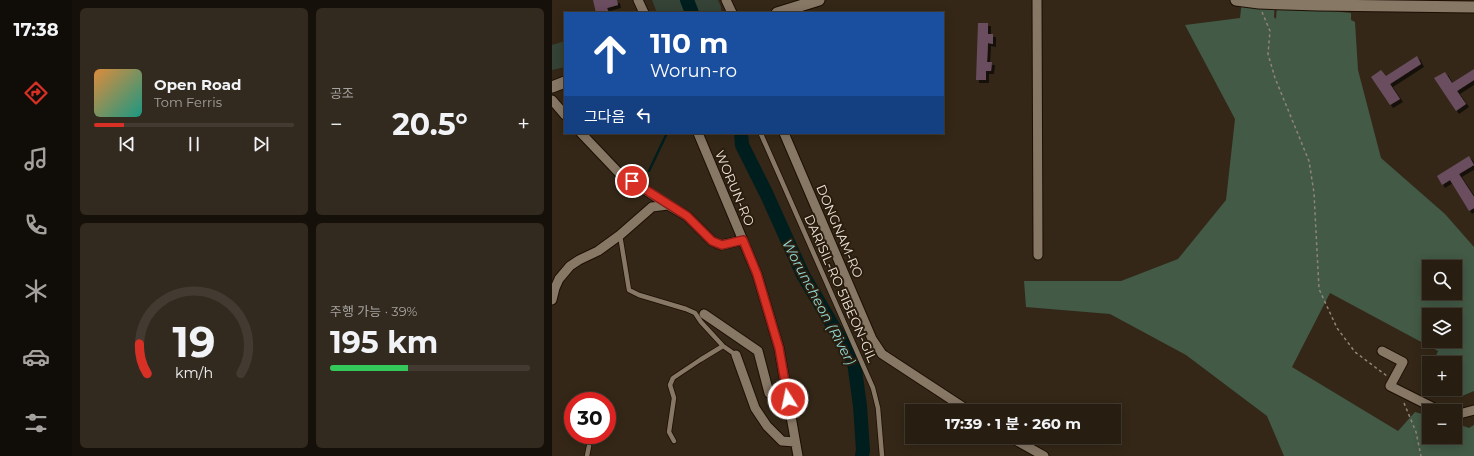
<!DOCTYPE html>
<html lang="ko">
<head>
<meta charset="utf-8">
<style>
  :root { --surface:#271d11; --page:#332a1f; --text:#f1f3f6; --muted:#a4a29f; --line:#433b31; --accent:#d93025 }
  body { margin:0; font-family:Montserrat,"Noto Sans KR",sans-serif; background:var(--page); color:var(--text); height:100vh; display:flex; flex-direction:column; font-size:15px; white-space:nowrap }
  * { box-sizing:border-box; margin:0 }
  p { font-size:13px; color:var(--muted) }
  .icon { flex:none; width:22px; height:22px; fill:none; stroke:currentColor; stroke-width:2; stroke-linecap:round; stroke-linejoin:round }
  .map { position:relative; flex:1; overflow:hidden }
  .side { display:flex; flex-direction:column; gap:8px; padding:8px; background:#151009; width:480px }
  .side>* { flex:none }
  .banner { position:absolute; left:12px; top:12px; width:380px; height:122px; border-radius:0px; box-shadow:0 2px 10px #0003,0 0 0 1px var(--line); background:#1a4fa0; color:#fff; overflow:hidden }
  .buttons { position:absolute; left:870px; top:260px; display:grid; gap:8px }
  .buttons a { display:grid; place-items:center; width:40px; height:40px; border-radius:0px; background:var(--surface); box-shadow:0 2px 10px #0003,0 0 0 1px var(--line); font-size:20px }
  .speed { position:absolute; left:12px; top:392px; display:flex; gap:8px; font-size:20px; font-weight:700; text-align:center }
  .speed>* { display:grid; place-content:center; width:52px; height:52px; border-radius:50%; background:var(--surface); box-shadow:0 2px 10px #0003,0 0 0 1px var(--line); line-height:1 }
  .speed .limit { border:6px solid #d22; background:#fff; color:#111 }
  .pin { position:absolute; display:grid; place-items:center; width:34px; height:34px; color:#fff; margin:-17px; border:2px solid #fff; border-radius:50%; box-shadow:0 1px 4px #0007 }
  .me { position:absolute; width:44px; margin:-22px; rotate:350deg; stroke-linejoin:round; filter:drop-shadow(0 0 3px #0008) }
  .turn { display:flex; align-items:center; gap:14px; height:84px; padding:0 20px; font-size:18px }
  .turn .icon { width:52px; height:52px; stroke-width:2.5 }
  .turn b { display:block; font-size:28px; line-height:34px }
  .then { display:flex; align-items:center; height:38px; padding:0 20px; background:#0003; gap:8px; font-size:15px }
  .big { font-size:30px; font-weight:700; line-height:1.1 }
  .side .card { flex:1; display:flex; flex-direction:column; justify-content:center; gap:6px; min-width:0; padding:0 14px; border-radius:6px; background:var(--page) }
  .side .dial { align-items:center; gap:0 }
  .dial svg { height:104px; overflow:visible; fill:none; stroke:var(--line); stroke-width:7; stroke-linecap:round; text-anchor:middle }
  .dial text { fill:var(--text); stroke:none }
  .song { display:flex; align-items:center; gap:12px }
  .cover { width:48px; height:48px; border-radius:6px; background:linear-gradient(135deg,hsl(30 70% 55%),hsl(170 70% 35%)) }
  .played { height:4px; border-radius:2px; background:linear-gradient(90deg,var(--accent) 15%,var(--line) 15%) }
  .keys { display:flex; justify-content:space-around; direction:ltr }
  .heat { display:flex; justify-content:space-between; align-items:center; font-size:22px; direction:ltr }
  .charge { height:6px; border-radius:3px; background:linear-gradient(90deg,#34c759 39%,var(--line) 0) }
  .side .tiles { flex:1; display:grid; gap:8px; grid-template-columns:repeat(2,1fr) }
  .trip { position:absolute; left:353px; top:404px; width:216px; height:40px; border-radius:0px; background:var(--surface); box-shadow:0 2px 10px #0003,0 0 0 1px var(--line); font-weight:700; line-height:40px; text-align:center }
  main { display:flex; flex:1; min-height:0 }
  .tabs { display:flex; flex-direction:column; width:72px; justify-content:space-around; align-items:center; background:#100c07; color:var(--muted) }
  .tabs .icon { width:28px; height:28px }
  .tabs .current { color:var(--accent) }
  .tabs b { font-size:18px; color:var(--text) }
  .map>svg:first-child { display:block }
</style>
</head>
<body>
<main>
<nav class="tabs">
<b>17:38</b>
<svg class="icon current" aria-label="directions" viewBox="0 0 24 24"><path d="M12 3l9 9-9 9-9-9zM9 14v-3h6M13 9l2 2-2 2"/></svg>
<svg class="icon" aria-label="music" viewBox="0 0 24 24"><path d="M9 18V5l10-2v13"/><circle cx="6" cy="18" r="3"/><circle cx="16" cy="16" r="3"/></svg>
<svg class="icon" aria-label="phone" viewBox="0 0 24 24"><path d="M5 4h4l2 5-3 2q2 4 5 5l2-3 5 2v4C11 20 4 13 5 4z"/></svg>
<svg class="icon" aria-label="climate" viewBox="0 0 24 24"><path d="M12 3v18M4 7l16 10M4 17L20 7"/></svg>
<svg class="icon" aria-label="car" viewBox="0 0 24 24"><path d="M5 17H2v-5l4-1 3-4h7l3 4 3 1v5h-3M9 17h6M6 11h13"/><circle cx="7" cy="17" r="2"/><circle cx="17" cy="17" r="2"/></svg>
<svg class="icon" aria-label="filters" viewBox="0 0 24 24"><path d="M4 7h16M4 17h16"/><circle cx="9" cy="7" r="2"/><circle cx="15" cy="17" r="2"/></svg>
</nav>
<section class="side">
<div class="tiles">
<div class="card">
<div class="song"><i class="cover"></i><div><b>Open Road</b><p>Tom Ferris</p></div></div>
<div class="played"></div>
<div class="keys"><svg class="icon" aria-label="previous" viewBox="0 0 24 24"><path d="M18 5L8 12l10 7zM5 5v14"/></svg><svg class="icon" aria-label="pause" viewBox="0 0 24 24"><path d="M8 5v14M16 5v14"/></svg><svg class="icon" aria-label="next" viewBox="0 0 24 24"><path d="M6 5l10 7-10 7zM19 5v14"/></svg></div>
</div>
<div class="card"><p>공조</p>
<div class="heat"><a>−</a><b class="big">20.5°</b><a>+</a></div>
</div>
<div class="card dial"><svg viewBox="0 0 100 80">
<path d="M14 69A42 42 0 1 1 86 69"/>
<path d="M14 69A42 42 0 0 1 8 46" stroke="#d93025"/>
<text x="50" y="56" font-size="32" font-weight="700">19</text>
<text x="50" y="72" font-size="11">km/h</text>
</svg></div>
<div class="card"><p>주행 가능 · 39%</p><b class="big">195 km</b><div class="charge"></div></div>
</div>
</section>
<div class="map">
<svg width="922" height="456" viewBox="0 0 922 456">
  <defs>
    <filter id="shadow"><feDropShadow dx="3" dy="3" stdDeviation="0" flood-color="#0009"/></filter>
  </defs>
  <rect width="100%" height="100%" fill="#342717"/>
  <!-- green -->
  <path fill="#344336" d="M 100,0 L 166,0 L 169,7 L 169,13 L 105,13 Z
    M 13,41 L 13,67 L 0,70 L 0,45 Z"/>
  <!-- forest -->
  <path fill="#425a46" fill-rule="evenodd" d="M 690,0 L 723,0 L 722,17 L 724,19 L 725,5 L 799,13 L 799,20 L 803,22 L 806,70 L 829,158 L 893,214 L 922,247 L 922,391 L 910,396 L 890,389 L 903,389 L 903,363 L 881,363 L 886,351 L 778,293 L 740,367 L 846,431 L 863,412 L 877,416 L 877,437 L 903,437 L 903,423 L 917,428 L 922,425 L 922,456 L 732,456 L 715,416 L 634,355 L 558,314 L 474,307 L 472,281 L 569,281 L 626,259 L 674,200 L 683,119 L 633,25 L 688,18 ZM 877,267 L 903,267 L 903,293 L 877,293 ZM 877,315 L 903,315 L 903,341 L 877,341 Z"/>
  <g fill="none" stroke-linecap="round" stroke-linejoin="round">
    <!-- stream -->
    <path stroke="#011e1e" stroke-width="2.5" d="M 97,171 L 115,133"/>
    <!-- river -->
    <path stroke="#011e1e" stroke-width="14" d="M 135,0 L 140,13
      M 189,133 L 190,145 L 215,195 L 251,275 L 302,362 L 308,406 L 311,450 L 310,456"/>
  </g>
  <!-- building -->
  <path fill="#6a4e5e" filter="url(#shadow)" d="M 41,0 L 65,0 L 66,5 L 55,8 L 57,13 L 44,13 Z
    M 426,23 L 436,23 L 436,34 L 441,34 L 441,44 L 436,43 L 435,62 L 440,62 L 439,71 L 434,71 L 434,80 L 424,80 Z
    M 865,56 L 869,64 L 838,84 L 848,99 L 838,105 L 819,77 L 829,70 L 834,76 Z
    M 922,69 L 922,80 L 905,91 L 914,104 L 904,111 L 882,78 L 893,72 L 900,83 Z
    M 917,156 L 922,165 L 907,174 L 922,197 L 922,208 L 917,211 L 898,180 L 890,185 L 885,176 Z"/>
  <g fill="none" stroke-linecap="round" stroke-linejoin="round">
    <!-- service casing -->
    <g stroke="#1c0f03" stroke-width="6">
      <path id="service" d="M 209,134 L 321,388 L 326,408 L 330,456
        M 68,235 L 77,290 L 87,295 L 134,309 L 143,313 L 149,322 L 171,346 L 184,355
        M 122,441 L 117,432 L 122,398 L 118,385 L 121,378 L 148,360 L 171,346
        M 35,456 L 37,446"/>
    </g>
    <!-- minor casing -->
    <g stroke="#1c0f03" stroke-width="11">
      <path id="minor" d="M 86,0 L 92,13
        M 174,0 L 180,13
        M 485,0 L 486,255
        M 0,100 L 13,115
        M 29,133 L 67,173 L 116,205 L 135,216 L 160,241 L 169,245 L 191,240
        M 146,133 L 205,274 L 227,348 L 246,456
        M 232,133 L 320,339 L 330,354 L 417,411
        M 0,300 L 3,288 L 7,279 L 18,266 L 27,260 L 46,251 L 68,235 L 100,207 L 116,205
        M 152,314 L 206,351 L 217,393 L 236,399
        M 830,351 L 851,362 L 838,386 L 888,411
        M 184,355 L 203,408 L 215,426 L 230,441 L 243,442
        M 903,414 L 911,413 L 922,410
        M 458,437 L 492,456"/>
    </g>
    <!-- tertiary casing -->
    <g stroke="#1c0f03" stroke-width="13">
      <path id="tertiary" d="M 684,0 L 707,3 L 766,5 L 922,7
        M 225,13 L 267,0
        M 0,87 L 13,82"/>
    </g>
    <!-- path -->
    <path stroke="#908578" stroke-width="1.5" stroke-dasharray="3 3" stroke-linecap="butt" d="M 710,12 L 718,31 L 716,54 L 723,78 L 757,161 L 762,193 L 767,289 L 785,328 L 803,352 L 835,376
      M 852,403 L 864,432 L 869,456"/>
    <!-- service -->
    <use href="#service" stroke="#877765" stroke-width="4.5"/>
    <!-- minor -->
    <use href="#minor" stroke="#877765" stroke-width="9"/>
    <!-- tertiary -->
    <use href="#tertiary" stroke="#877765" stroke-width="11"/>
  </g>
  <g fill="none" stroke-linecap="round" stroke-linejoin="round">
    <!-- route casing -->
    <g stroke="#8d1f18" stroke-width="10">
      <path id="route" d="M 80,181 L 135,216 L 160,241 L 170,245 L 191,240 L 205,274 L 227,348 L 236,399"/>
    </g>
    <!-- route -->
    <use href="#route" stroke="#d93025" stroke-width="7"/>
  </g>
  <g text-anchor="middle" stroke-width="4" stroke-linejoin="round" paint-order="stroke">
    <!-- street labels -->
    <g font-size="13" fill="#ede4da" stroke="#2a1d0e">
      <text transform="translate(183 188) rotate(67)" y="5">WORUN-RO</text>
      <text transform="translate(288 231) rotate(67)" y="5">DONGNAM-RO</text>
      <text transform="translate(289 288) rotate(66)" y="5">DARISIL-RO 51BEON-GIL</text>
    </g>
    <!-- water labels -->
    <g font-size="14" font-style="italic" fill="#8ed9d8" stroke="#2a1d0e">
      <text transform="translate(267 302) rotate(62)" y="5">Woruncheon (River)</text>
    </g>
  </g>
</svg>
<div class="buttons">
<a><svg class="icon" aria-label="search" viewBox="0 0 24 24"><circle cx="10" cy="10" r="6"/><path d="M15 15l6 6"/></svg></a>
<a><svg class="icon" aria-label="layers" viewBox="0 0 24 24"><path d="M12 4l9 5-9 5-9-5zM3 14l9 5 9-5"/></svg></a>
<a>+</a>
<a>−</a>
</div>
<div class="speed"><div class="limit">30</div></div>
<div class="pin" style="left:80px;top:181px;background:#d93025"><svg class="icon" aria-label="arrive" viewBox="0 0 24 24"><path d="M6 21V4h12l-3 4 3 4H6"/></svg></div>
<svg class="me" style="left:236px;top:399px" viewBox="-20 -20 40 40"><circle r="17" fill="#d93025" stroke="#fff" stroke-width="3"/><path d="M0-11L8 9 0 5-8 9z" fill="#fff"/></svg>
<div class="trip">17:39 · 1 분 · 260 m</div>
<div class="banner">
<div class="turn"><svg class="icon" aria-label="ahead" viewBox="0 0 24 24"><path d="M12 20V5M6 11l6-6 6 6"/></svg><div><b>110 m</b>Worun-ro</div></div>
<div class="then">그다음<svg class="icon" aria-label="left" viewBox="0 0 24 24"><path d="M17 20v-9H6M10 6l-5 5 5 5"/></svg></div>
</div>
</div>
</main>
</body>
</html>
